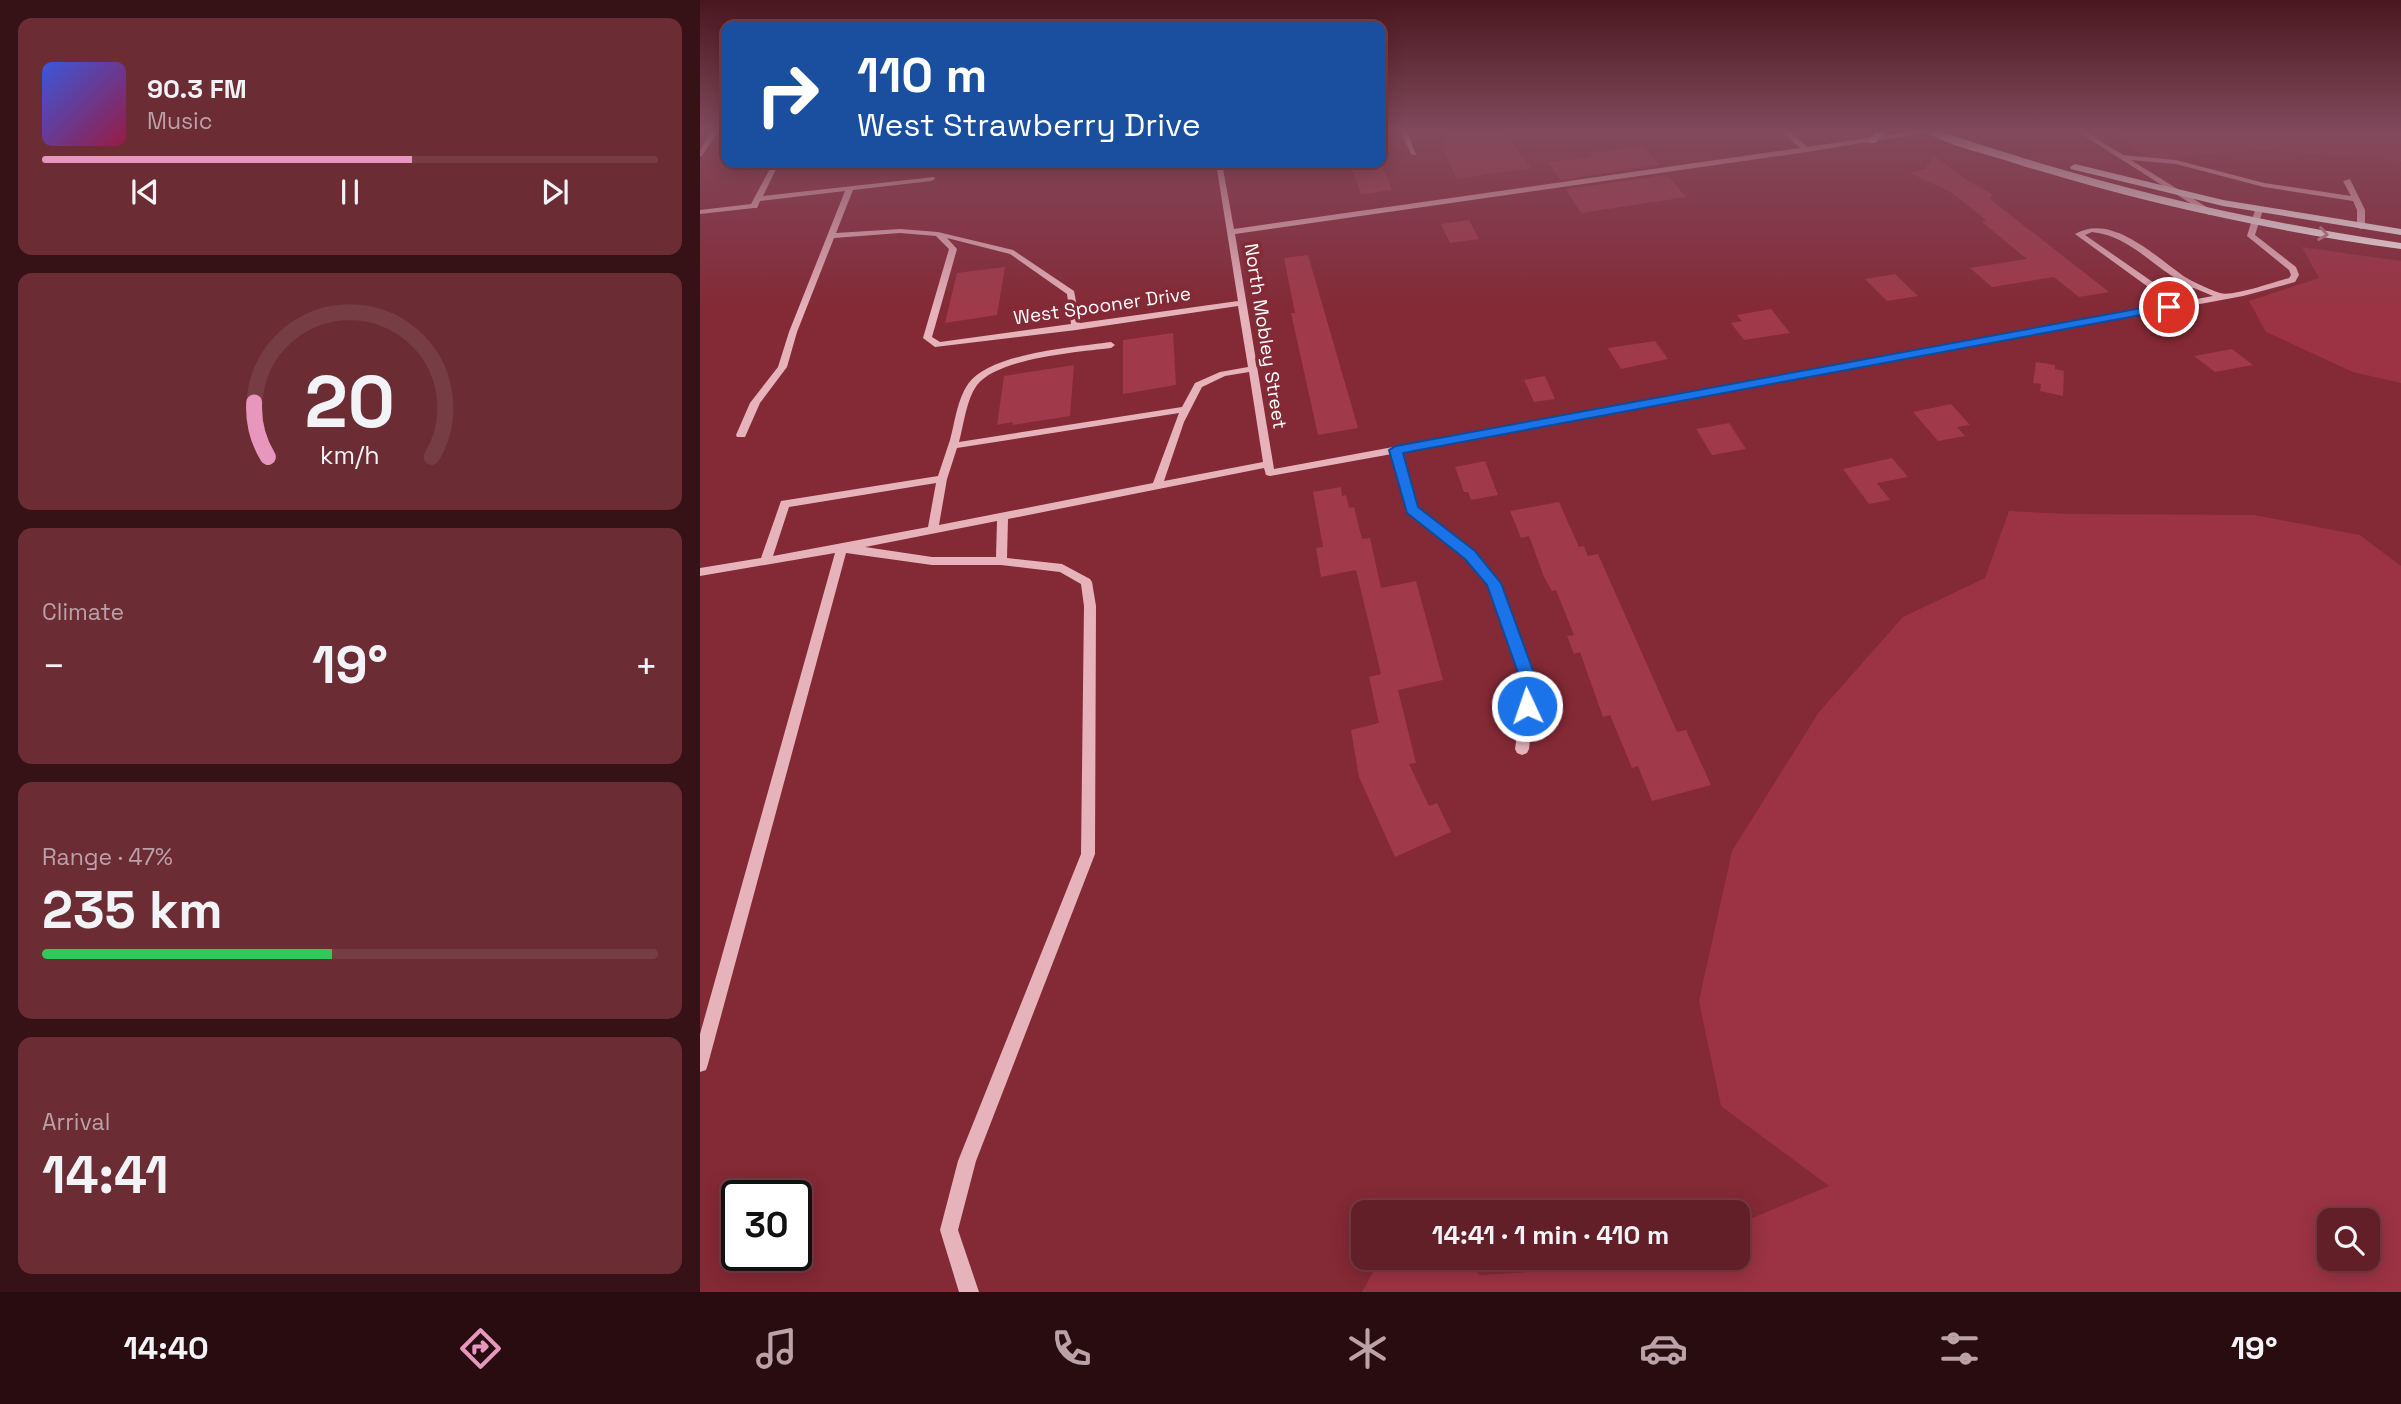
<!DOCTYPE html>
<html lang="en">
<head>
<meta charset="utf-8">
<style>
  :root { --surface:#631f28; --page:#6c2c34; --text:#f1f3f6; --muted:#bba2a8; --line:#773d45; --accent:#e797bd }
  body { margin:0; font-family:"Space Grotesk",sans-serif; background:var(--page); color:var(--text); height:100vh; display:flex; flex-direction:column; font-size:26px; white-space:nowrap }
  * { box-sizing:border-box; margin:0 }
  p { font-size:23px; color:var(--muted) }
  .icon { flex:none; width:38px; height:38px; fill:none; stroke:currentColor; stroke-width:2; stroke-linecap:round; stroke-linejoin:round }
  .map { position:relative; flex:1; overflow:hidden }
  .details { display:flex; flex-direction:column; gap:18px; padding:18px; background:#361116; width:700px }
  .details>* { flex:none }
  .hud { position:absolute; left:21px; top:21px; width:665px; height:147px; border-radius:14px; box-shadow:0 4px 18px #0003,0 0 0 2px var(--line); background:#1a4fa0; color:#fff; overflow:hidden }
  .tools { position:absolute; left:1617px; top:1208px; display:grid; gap:14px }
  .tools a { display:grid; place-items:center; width:63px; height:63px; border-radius:14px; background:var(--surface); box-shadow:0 4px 18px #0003,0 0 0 2px var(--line); font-size:35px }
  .speed { position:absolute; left:21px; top:1180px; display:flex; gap:14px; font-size:35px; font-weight:700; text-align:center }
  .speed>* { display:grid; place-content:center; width:91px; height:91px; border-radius:50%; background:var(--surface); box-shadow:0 4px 18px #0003,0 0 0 2px var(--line); line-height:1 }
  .speed .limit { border:4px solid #111; border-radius:10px; background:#fff; color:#111 }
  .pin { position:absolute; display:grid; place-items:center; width:60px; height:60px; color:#fff; margin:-30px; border:4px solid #fff; border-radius:50%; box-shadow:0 2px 7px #0007 }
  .me { position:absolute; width:77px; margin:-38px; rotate:357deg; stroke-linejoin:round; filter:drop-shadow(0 0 5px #0008) }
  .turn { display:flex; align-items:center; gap:24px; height:147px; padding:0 21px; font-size:32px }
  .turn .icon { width:91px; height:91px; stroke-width:2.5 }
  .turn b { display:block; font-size:49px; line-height:60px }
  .big { font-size:52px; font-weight:700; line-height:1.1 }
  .details .widget { flex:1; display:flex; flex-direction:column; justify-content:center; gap:10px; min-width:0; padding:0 24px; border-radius:14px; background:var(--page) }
  .details .dial { align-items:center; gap:0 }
  .dial svg { height:182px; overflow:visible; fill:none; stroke:var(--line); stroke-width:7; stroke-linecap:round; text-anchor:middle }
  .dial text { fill:var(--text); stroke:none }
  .song { display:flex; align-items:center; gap:21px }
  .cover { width:84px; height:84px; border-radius:10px; background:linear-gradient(135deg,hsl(230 70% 55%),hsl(340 70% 35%)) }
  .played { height:7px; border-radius:4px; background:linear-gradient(90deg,var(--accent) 60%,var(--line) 60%) }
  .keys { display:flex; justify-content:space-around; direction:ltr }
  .heat { display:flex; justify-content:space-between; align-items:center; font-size:38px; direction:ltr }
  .charge { height:10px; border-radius:5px; background:linear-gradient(90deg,#34c759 47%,var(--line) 0) }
  .trip { position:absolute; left:651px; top:1200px; width:399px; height:70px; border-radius:14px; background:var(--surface); box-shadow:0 4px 18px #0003,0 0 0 2px var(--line); font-weight:700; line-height:70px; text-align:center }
  .tabs { display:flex; height:112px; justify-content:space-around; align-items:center; background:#280c10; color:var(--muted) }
  .tabs .icon { width:49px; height:49px }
  .tabs .current { color:var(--accent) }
  .tabs b { font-size:32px; color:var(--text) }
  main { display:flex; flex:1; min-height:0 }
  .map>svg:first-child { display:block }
</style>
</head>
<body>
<main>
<section class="details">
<div class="widget">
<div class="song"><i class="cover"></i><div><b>90.3 FM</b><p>Music</p></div></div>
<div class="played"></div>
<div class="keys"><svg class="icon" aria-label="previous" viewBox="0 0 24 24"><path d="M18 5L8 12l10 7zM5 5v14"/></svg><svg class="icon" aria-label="pause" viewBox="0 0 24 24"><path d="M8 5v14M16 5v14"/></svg><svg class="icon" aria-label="next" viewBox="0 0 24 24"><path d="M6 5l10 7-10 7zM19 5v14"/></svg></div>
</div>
<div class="widget dial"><svg viewBox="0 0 100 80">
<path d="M14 69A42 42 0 1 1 86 69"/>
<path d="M14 69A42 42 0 0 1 8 45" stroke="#e797bd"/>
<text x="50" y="56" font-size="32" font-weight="700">20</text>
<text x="50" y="72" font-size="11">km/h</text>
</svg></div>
<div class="widget"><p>Climate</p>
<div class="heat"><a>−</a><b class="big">19°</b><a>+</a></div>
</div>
<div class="widget"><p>Range · 47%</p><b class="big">235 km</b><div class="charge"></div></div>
<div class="widget"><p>Arrival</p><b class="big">14:41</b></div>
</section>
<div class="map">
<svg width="1701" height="1292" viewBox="0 0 1701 1292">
  <rect width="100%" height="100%" fill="#842936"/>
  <!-- green -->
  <path fill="#9b3344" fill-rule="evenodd" d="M 1408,130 L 1701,130 L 1701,161 L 1566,150 L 1492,155 L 1454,162 Z
    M 1602,247 L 1701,261 L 1701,383 L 1653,372 L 1566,332 L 1549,301 L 1619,278 Z
    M 1309,511 L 1369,514 L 1554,515 L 1660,535 L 1701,566 L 1701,1292 L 662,1292 L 681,1258 L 761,1258 L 780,1275 L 940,1265 L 957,1258 L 1038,1258 L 1038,1224 L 1129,1186 L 1021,1106 L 999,1001 L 1032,851 L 1119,712 L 1203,617 L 1285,578 ZM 1629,1220 L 1668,1220 L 1668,1258 L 1629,1258 Z"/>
  <!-- building -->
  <path fill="#a03949" d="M 741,130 L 803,130 L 831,168 L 757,179 L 742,149 L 747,149 L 743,141 L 747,141 Z
    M 943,146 L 959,165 L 860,180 L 848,162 L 892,157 L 889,153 Z
    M 1235,156 L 1266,180 L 1292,194 L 1290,199 L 1409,292 L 1379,297 L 1354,277 L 1292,287 L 1270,268 L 1327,259 L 1282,222 L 1287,221 L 1251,192 L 1210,173 L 1225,169 Z
    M 650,163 L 681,163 L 692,190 L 661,194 Z
    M 967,175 L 986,197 L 881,213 L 866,189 Z
    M 769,220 L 779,239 L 750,243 L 741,224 Z
    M 608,255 L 658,428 L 618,435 L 591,313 L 595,313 L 584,258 Z
    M 305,267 L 297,315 L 245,323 L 257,273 Z
    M 1195,274 L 1218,296 L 1187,301 L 1165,279 Z
    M 1071,309 L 1090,333 L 1044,340 L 1031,323 L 1042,321 L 1037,315 Z
    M 473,333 L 476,385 L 423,394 L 423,340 Z
    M 955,341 L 968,359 L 921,369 L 908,348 Z
    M 1532,349 L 1553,365 L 1515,372 L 1494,356 Z
    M 1336,362 L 1355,365 L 1355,369 L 1364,371 L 1363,396 L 1340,391 L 1341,384 L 1333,383 Z
    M 374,365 L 370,416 L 312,425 L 313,422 L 297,425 L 304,376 Z
    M 845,376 L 855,399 L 834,402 L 824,380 Z
    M 1251,404 L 1270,425 L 1257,427 L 1265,436 L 1238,441 L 1213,412 Z
    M 1029,423 L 1046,449 L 1012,455 L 996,429 Z
    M 1192,458 L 1208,477 L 1177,483 L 1190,500 L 1169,504 L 1143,469 Z
    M 785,461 L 798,495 L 771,500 L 768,492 L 764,492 L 755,467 Z
    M 641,487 L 642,496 L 646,495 L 649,508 L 654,507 L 662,539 L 670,538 L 681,588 L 716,581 L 743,680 L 698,690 L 716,763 L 709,764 L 729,806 L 737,803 L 751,832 L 695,857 L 659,777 L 651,730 L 679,723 L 669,677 L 681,674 L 656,570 L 621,577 L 616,548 L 623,547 L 613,492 Z
    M 859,502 L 879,547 L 884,546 L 888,556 L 898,554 L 977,732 L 986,730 L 1011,785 L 952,801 L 938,766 L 932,768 L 910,715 L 903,717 L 880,652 L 874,654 L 867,636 L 874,635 L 856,590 L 852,591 L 844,577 L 829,536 L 821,538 L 810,511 Z"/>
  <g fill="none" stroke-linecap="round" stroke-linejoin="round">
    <!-- minor -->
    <path fill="#e7b3bb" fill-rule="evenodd" d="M 12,130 L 19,130 L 2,156 L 0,157 L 0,150 Z
      M 700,130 L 707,130 L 716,155 L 711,154 Z
      M 1081,130 L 1089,130 L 1107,147 L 1221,130 L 1241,130 L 1107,152 L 535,234 L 574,469 L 1513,296 L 1494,288 L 1469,292 L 1451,289 L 1375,234 C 1412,212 1457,258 1485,277 C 1493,282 1511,290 1520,293 C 1532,297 1574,282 1589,278 L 1591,275 L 1589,270 L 1547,236 L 1555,210 L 1559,208 L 1563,210 L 1555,235 L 1596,267 L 1599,275 L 1595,282 L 1543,296 L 702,452 L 717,507 L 774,552 L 800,583 L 836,685 L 829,749 L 827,753 L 822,755 L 817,753 L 815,749 L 824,685 L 789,585 L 766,558 L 708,512 L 692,454 L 570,476 L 566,475 L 564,468 L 308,519 L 307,558 L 362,564 L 390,579 L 392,582 L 396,606 L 395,854 L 276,1161 L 258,1230 L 279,1292 L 259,1292 L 240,1230 L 258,1161 L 381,854 L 384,606 L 381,584 L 360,572 L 301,565 L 232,565 L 146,553 L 8,1064 L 6,1070 L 0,1072 L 0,1034 L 135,553 L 0,576 L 0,568 L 61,558 L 81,501 L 238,476 C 242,464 246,452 250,440 C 255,422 257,400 268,384 C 290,353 375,347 411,342 L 415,345 L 411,348 C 378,352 298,358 277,385 C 266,400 264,424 259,442 L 482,407 L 495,383 L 520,372 L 548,367 L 538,306 L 376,330 L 235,347 L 223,338 L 249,249 L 236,236 L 200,233 L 134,238 L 97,332 L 87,367 L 60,403 L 45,437 L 37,437 L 36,435 L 50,403 L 78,367 L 89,332 L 145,191 L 60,201 L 57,208 L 54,208 L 0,214 L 0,210 L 51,204 L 73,163 L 79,163 L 63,196 L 234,177 L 235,179 L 231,181 L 153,190 L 136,233 L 200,229 L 238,232 L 313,250 L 374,291 L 380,323 L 538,301 L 516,163 L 522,163 L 534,229 L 1100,148 ZM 1392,232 C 1431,236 1453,268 1486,284 L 1469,288 L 1457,285 L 1385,235 ZM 247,238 L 310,254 L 367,294 L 371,324 L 240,342 L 232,337 L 257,249 ZM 549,372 L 563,462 L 464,481 L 484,422 L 502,387 L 525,376 ZM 479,413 L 453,483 L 239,525 L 247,479 L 257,448 ZM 236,483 L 228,527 L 73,556 L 89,507 ZM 297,521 L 296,557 L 232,557 L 165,547 Z
      M 1375,130 L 1383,130 L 1423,155 L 1476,160 L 1564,183 L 1651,196 L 1643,181 L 1650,179 L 1665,210 L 1665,227 L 1661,229 L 1657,227 L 1657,210 L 1653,201 L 1564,187 L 1476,164 L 1431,160 L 1516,213 L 1509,215 Z"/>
    <!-- major -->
    <path fill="#fef4f5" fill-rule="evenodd" d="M 1177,130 L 1187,130 L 1176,143 L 1170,143 L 1168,141 Z
      M 1222,130 L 1237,130 C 1388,182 1542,220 1701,243 L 1701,249 C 1571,231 1442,203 1317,164 C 1288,154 1247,146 1222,130 Z
      M 1375,164 L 1523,200 L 1701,229 L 1701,235 L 1523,206 L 1371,169 L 1370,167 Z"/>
  </g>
  <!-- one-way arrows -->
  <defs><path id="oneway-chevron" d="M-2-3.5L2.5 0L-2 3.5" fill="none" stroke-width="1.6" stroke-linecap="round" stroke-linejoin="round" transform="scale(1.75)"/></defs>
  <use stroke="#bb848c" href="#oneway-chevron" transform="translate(1623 234) rotate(9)"/>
  <!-- sky -->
  <linearGradient id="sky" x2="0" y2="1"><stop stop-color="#49171e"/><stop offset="0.42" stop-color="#82495d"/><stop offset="1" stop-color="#82495d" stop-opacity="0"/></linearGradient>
  <rect width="1701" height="311" fill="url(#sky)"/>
  <!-- route -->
  <path fill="#1a73e8" stroke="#114b97" stroke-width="2" d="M 1469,303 L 1473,304 L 1473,309 L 703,453 L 718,507 L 775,551 L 801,583 L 838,684 L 833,711 L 821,711 L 819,706 L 822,684 L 787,585 L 765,559 L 707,513 L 689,450 L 696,446 Z"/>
  <g text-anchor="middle" stroke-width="7" stroke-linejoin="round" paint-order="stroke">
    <!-- far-street labels -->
    <g font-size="19" fill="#fff" stroke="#842936">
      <text transform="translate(402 305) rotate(-8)" y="7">West Spooner Drive</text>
      <text transform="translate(566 336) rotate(81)" y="7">North Mobley Street</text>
    </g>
  </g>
</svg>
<div class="tools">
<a><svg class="icon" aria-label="search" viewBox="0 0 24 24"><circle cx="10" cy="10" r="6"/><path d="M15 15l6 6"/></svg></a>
</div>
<div class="speed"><div class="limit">30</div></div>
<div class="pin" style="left:1469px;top:307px;background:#d93025"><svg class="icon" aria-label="arrive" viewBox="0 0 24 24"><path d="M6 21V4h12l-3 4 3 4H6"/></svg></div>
<svg class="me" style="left:827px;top:706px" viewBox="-20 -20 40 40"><circle r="17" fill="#1a73e8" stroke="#fff" stroke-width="3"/><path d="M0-11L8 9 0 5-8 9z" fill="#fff"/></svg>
<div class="trip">14:41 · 1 min · 410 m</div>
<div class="hud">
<div class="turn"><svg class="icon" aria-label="right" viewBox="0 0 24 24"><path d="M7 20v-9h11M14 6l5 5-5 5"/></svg><div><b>110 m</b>West Strawberry Drive</div></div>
</div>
</div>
</main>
<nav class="tabs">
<b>14:40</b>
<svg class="icon current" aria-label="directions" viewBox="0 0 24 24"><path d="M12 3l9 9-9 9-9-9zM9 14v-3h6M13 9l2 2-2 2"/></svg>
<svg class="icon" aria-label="music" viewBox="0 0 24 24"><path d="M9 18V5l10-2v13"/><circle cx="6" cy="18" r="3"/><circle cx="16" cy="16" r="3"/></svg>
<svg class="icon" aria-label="phone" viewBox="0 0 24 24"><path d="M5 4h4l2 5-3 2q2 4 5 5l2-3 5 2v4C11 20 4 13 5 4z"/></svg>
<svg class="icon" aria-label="climate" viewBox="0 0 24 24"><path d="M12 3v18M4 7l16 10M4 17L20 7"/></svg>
<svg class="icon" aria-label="car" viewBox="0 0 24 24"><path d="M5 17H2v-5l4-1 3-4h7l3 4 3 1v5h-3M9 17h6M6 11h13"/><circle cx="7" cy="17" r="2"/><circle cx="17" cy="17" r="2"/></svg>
<svg class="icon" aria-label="filters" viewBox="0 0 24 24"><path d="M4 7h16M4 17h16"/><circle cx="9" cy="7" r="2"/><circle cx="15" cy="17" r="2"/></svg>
<b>19°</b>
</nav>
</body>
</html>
